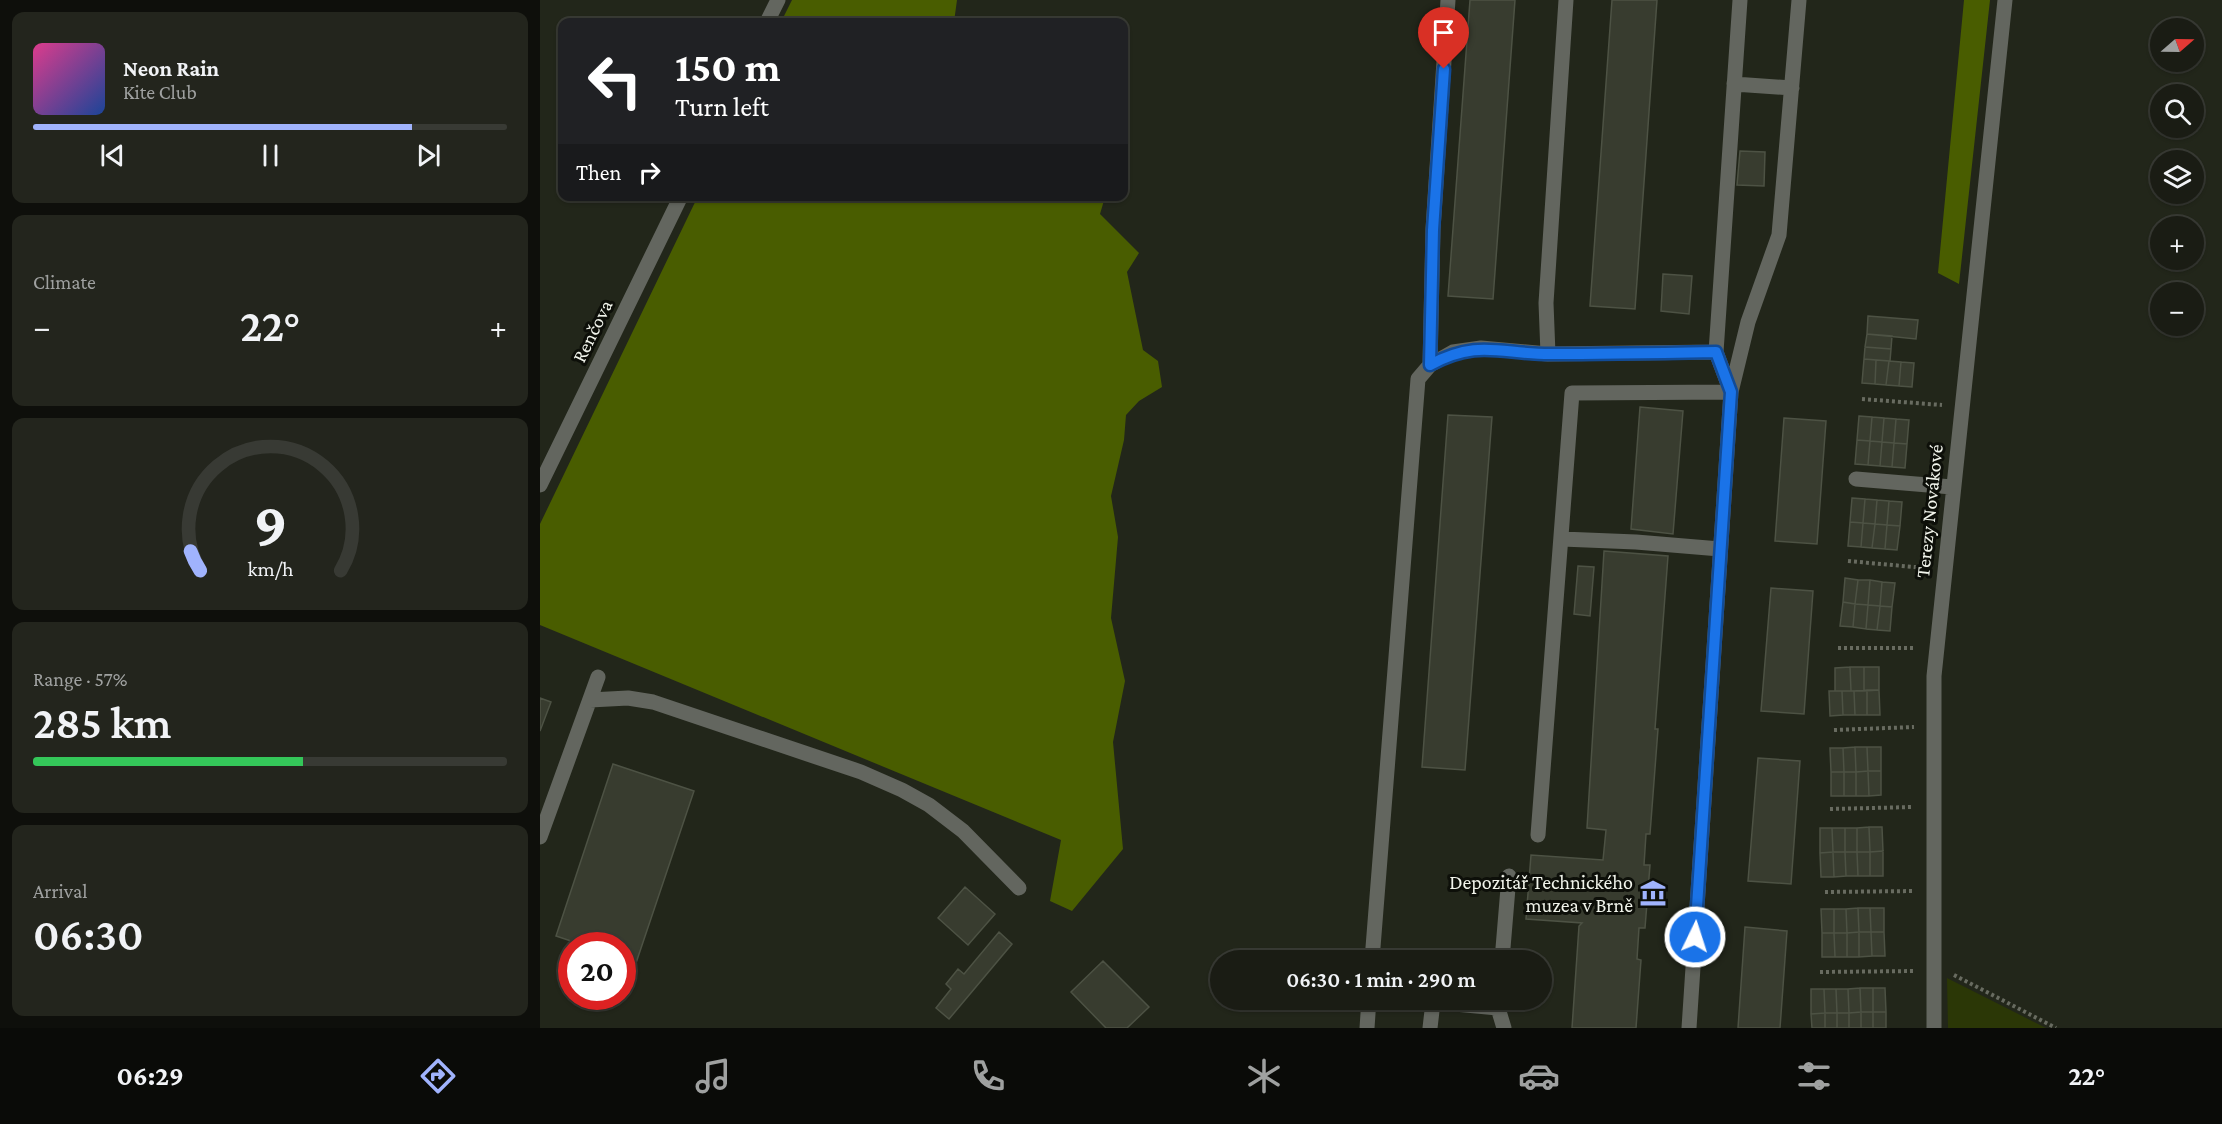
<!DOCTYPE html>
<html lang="en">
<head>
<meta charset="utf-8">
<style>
  :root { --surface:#1a1c14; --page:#23251d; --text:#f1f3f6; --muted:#9fa1a0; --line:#383a34; --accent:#a0b3fd }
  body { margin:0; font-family:"Crimson Pro",serif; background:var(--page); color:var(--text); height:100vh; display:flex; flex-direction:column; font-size:22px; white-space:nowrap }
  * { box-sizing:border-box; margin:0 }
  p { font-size:20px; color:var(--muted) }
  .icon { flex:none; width:33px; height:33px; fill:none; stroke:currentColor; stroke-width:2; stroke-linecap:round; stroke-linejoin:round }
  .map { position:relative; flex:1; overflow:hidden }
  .details { display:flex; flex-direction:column; gap:12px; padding:12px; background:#0e0f0b; width:540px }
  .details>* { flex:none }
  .top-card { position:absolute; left:18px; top:18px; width:570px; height:183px; border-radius:12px; box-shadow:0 2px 4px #0004,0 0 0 2px var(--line); background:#202124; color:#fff; overflow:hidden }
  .needle { width:39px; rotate:70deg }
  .tools { position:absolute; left:1610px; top:18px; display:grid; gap:12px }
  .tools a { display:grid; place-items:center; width:54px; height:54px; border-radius:50%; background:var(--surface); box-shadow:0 2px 4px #0004,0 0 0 2px var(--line); font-size:30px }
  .speed { position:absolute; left:18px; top:932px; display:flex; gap:12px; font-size:30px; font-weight:700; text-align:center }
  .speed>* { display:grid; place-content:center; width:78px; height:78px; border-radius:50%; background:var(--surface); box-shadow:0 2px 4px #0004,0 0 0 2px var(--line); line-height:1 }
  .speed .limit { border:9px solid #d22; background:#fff; color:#111 }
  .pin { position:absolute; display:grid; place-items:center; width:51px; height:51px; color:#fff; margin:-62px -26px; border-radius:50% 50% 50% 0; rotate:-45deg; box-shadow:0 0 6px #0007 }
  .pin .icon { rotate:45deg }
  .me { position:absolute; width:66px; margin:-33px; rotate:4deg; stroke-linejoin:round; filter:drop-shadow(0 0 4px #0008) }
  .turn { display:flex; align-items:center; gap:21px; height:126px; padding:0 18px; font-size:27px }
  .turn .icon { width:78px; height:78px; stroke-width:2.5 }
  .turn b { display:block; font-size:42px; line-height:51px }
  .then { display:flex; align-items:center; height:57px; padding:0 18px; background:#0003; gap:12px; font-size:22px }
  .big { font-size:45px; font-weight:600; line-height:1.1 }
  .details .widget { flex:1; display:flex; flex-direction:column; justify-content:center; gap:9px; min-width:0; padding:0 21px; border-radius:12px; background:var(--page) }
  .details .dial { align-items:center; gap:0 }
  .dial svg { height:156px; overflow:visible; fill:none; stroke:var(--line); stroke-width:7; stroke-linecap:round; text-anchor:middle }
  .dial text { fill:var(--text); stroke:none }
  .song { display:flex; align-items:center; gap:18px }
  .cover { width:72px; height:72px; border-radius:9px; background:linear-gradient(135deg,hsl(330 70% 55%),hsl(220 70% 35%)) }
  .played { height:6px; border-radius:3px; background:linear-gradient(90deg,var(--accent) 80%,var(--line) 80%) }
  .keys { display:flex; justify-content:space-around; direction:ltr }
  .heat { display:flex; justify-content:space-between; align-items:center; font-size:33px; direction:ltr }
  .charge { height:9px; border-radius:4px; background:linear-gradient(90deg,#34c759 57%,var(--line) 0) }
  .trip { position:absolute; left:670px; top:950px; width:342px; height:60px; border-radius:30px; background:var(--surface); box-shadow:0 2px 4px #0004,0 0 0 2px var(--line); font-weight:600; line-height:60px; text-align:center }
  .menu { display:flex; height:96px; justify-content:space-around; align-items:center; background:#0a0b08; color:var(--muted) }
  .menu .icon { width:42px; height:42px }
  .menu .on { color:var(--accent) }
  .menu b { font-size:27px; color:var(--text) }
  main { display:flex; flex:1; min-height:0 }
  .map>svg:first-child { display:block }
</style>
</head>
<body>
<main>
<section class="details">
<div class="widget">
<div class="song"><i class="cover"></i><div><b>Neon Rain</b><p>Kite Club</p></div></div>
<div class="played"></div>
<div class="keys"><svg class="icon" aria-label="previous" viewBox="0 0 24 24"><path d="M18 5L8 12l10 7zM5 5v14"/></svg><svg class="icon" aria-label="pause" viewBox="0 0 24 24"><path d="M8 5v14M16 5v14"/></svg><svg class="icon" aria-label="next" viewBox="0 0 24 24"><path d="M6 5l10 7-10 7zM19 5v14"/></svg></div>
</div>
<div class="widget"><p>Climate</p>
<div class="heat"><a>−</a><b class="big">22°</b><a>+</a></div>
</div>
<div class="widget dial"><svg viewBox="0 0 100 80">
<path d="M14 69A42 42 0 1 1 86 69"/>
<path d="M14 69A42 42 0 0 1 9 59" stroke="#a0b3fd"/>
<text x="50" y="56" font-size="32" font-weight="700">9</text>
<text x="50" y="72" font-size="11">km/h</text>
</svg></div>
<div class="widget"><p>Range · 57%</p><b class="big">285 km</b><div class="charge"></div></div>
<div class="widget"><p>Arrival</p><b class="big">06:30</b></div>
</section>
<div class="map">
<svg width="1682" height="1028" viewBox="0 0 1682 1028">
  <rect width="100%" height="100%" fill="#22261a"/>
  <!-- green -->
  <path fill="#2b3706" d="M 1407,978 L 1506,1028 L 1408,1028 Z"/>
  <!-- forest -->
  <path fill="#495d00" d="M 252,0 L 417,0 L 414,22 L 241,22 Z
    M 1424,0 L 1450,0 L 1419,284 L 1398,273 Z
    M 158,196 L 565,197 L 560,214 L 599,253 L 587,272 L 603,350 L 618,361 L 622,387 L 599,401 L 586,415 L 584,440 L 571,496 L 578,537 L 571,618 L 585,681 L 573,742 L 583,849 L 532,911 L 510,901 L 521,840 L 0,625 L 0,524 Z"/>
  <!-- building -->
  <path fill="#383c2f" stroke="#4d5244" stroke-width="1.5" d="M 930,0 L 975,0 L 953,299 L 908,296 Z
    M 1072,0 L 1117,0 L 1095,309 L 1050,306 Z
    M 1200,151 L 1225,152 L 1224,186 L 1197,185 Z
    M 1123,274 L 1152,276 L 1149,314 L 1121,311 Z
    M 1328,316 L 1378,320 L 1376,339 L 1327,334 Z
    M 1327,334 L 1352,336 L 1351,349 L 1325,347 Z
    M 1325,347 L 1351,349 L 1350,361 L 1324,359 Z
    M 1324,359 L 1336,360 L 1335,384 L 1322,383 Z
    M 1336,360 L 1349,361 L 1346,385 L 1335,384 Z
    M 1349,361 L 1361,362 L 1359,386 L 1346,385 Z
    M 1361,362 L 1374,363 L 1372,387 L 1359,386 Z
    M 1100,407 L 1143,411 L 1133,534 L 1091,529 Z
    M 908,415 L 952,417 L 925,770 L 882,767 Z
    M 1319,416 L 1332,417 L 1330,441 L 1317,440 Z
    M 1332,417 L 1344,418 L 1342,442 L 1330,441 Z
    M 1244,418 L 1286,421 L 1277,544 L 1235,541 Z
    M 1344,418 L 1356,419 L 1354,443 L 1342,442 Z
    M 1356,419 L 1369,420 L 1367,444 L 1354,443 Z
    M 1317,440 L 1330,441 L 1328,465 L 1315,464 Z
    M 1330,441 L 1342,442 L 1340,466 L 1328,465 Z
    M 1342,442 L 1354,443 L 1352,467 L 1340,466 Z
    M 1354,443 L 1367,444 L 1365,468 L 1352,467 Z
    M 1312,498 L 1325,499 L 1323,523 L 1310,522 Z
    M 1325,499 L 1337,500 L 1335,524 L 1323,523 Z
    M 1337,500 L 1349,501 L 1347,525 L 1335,524 Z
    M 1349,501 L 1362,502 L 1360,526 L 1347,525 Z
    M 1310,522 L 1323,523 L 1321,547 L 1308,546 Z
    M 1323,523 L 1335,524 L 1332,548 L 1321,547 Z
    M 1335,524 L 1347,525 L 1345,549 L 1332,548 Z
    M 1347,525 L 1360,526 L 1357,550 L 1345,549 Z
    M 1064,551 L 1128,556 L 1115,729 L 1118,729 L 1110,834 L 1106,834 L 1104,865 L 1110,865 L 1105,928 L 1099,928 L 1097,959 L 1101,960 L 1096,1028 L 1032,1028 L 1039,926 L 1042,923 L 986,919 L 991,855 L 1063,860 L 1066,830 L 1047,828 Z
    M 1038,566 L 1054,567 L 1050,616 L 1034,614 Z
    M 1305,578 L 1318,580 L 1315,604 L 1303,602 Z
    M 1318,580 L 1330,580 L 1328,605 L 1315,604 Z
    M 1330,580 L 1342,582 L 1340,606 L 1328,605 Z
    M 1342,582 L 1355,583 L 1352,607 L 1340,606 Z
    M 1231,588 L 1273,591 L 1264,714 L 1221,711 Z
    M 1303,602 L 1315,604 L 1313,627 L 1300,626 Z
    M 1315,604 L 1328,605 L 1326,629 L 1313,627 Z
    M 1328,605 L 1340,606 L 1337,630 L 1326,629 Z
    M 1340,606 L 1352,607 L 1350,631 L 1337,630 Z
    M 1310,667 L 1311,691 L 1295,691 L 1295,668 Z
    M 1310,667 L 1324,667 L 1324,691 L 1311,691 Z
    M 1324,667 L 1339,667 L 1339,690 L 1324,691 Z
    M 1327,690 L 1339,690 L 1340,715 L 1327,715 Z
    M 1327,690 L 1327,715 L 1315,715 L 1314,691 Z
    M 1289,691 L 1302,691 L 1303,715 L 1290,716 Z
    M 1302,691 L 1314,691 L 1315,715 L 1303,715 Z
    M 0,698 L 11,702 L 0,731 Z
    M 1315,747 L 1316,772 L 1304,772 L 1303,748 Z
    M 1315,747 L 1327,747 L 1328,771 L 1316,772 Z
    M 1327,747 L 1341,747 L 1341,771 L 1328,771 Z
    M 1290,748 L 1303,748 L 1304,772 L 1291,772 Z
    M 1218,758 L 1260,761 L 1251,884 L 1208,881 Z
    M 73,764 L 154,791 L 96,963 L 82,958 L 82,945 L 43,945 L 16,936 Z
    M 1328,771 L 1341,771 L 1341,795 L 1329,796 Z
    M 1328,771 L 1329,796 L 1316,796 L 1316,772 Z
    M 1291,772 L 1304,772 L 1304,796 L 1291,796 Z
    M 1304,772 L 1316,772 L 1316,796 L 1304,796 Z
    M 1329,827 L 1342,827 L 1343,851 L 1330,852 Z
    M 1329,827 L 1330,852 L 1317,852 L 1317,828 Z
    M 1280,828 L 1292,828 L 1293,852 L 1280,853 Z
    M 1292,828 L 1305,828 L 1305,852 L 1293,852 Z
    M 1305,828 L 1317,828 L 1317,852 L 1305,852 Z
    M 1343,851 L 1343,876 L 1330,876 L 1330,852 Z
    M 1293,852 L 1294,877 L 1281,877 L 1280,853 Z
    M 1293,852 L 1305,852 L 1306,876 L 1294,877 Z
    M 1305,852 L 1317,852 L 1318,876 L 1306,876 Z
    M 1317,852 L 1330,852 L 1330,876 L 1318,876 Z
    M 425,887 L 455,914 L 428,945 L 398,918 Z
    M 1318,908 L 1319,932 L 1307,933 L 1306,909 Z
    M 1318,908 L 1330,908 L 1331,932 L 1319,932 Z
    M 1330,908 L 1344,908 L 1344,932 L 1331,932 Z
    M 1281,909 L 1294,909 L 1294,933 L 1282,933 Z
    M 1294,909 L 1306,909 L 1307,933 L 1294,933 Z
    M 1205,927 L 1247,931 L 1240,1028 L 1198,1028 Z
    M 459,932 L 472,944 L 409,1019 L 396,1008 L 411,989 L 406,984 L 418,969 L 424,974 Z
    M 1319,932 L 1319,957 L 1307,957 L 1307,933 Z
    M 1319,932 L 1331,932 L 1332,956 L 1319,957 Z
    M 1331,932 L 1344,932 L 1345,956 L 1332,956 Z
    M 1282,933 L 1294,933 L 1295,957 L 1282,957 Z
    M 1294,933 L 1307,933 L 1307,957 L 1295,957 Z
    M 563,961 L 609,1007 L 587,1028 L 566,1028 L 531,992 Z
    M 1320,988 L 1321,1012 L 1309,1013 L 1308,989 Z
    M 1320,988 L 1333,988 L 1333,1012 L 1321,1012 Z
    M 1333,988 L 1345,988 L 1346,1012 L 1333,1012 Z
    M 1271,989 L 1284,989 L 1285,1013 L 1271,1014 Z
    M 1284,989 L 1296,989 L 1297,1013 L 1285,1013 Z
    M 1296,989 L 1308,989 L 1309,1013 L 1297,1013 Z
    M 1321,1012 L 1321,1028 L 1309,1028 L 1309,1013 Z
    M 1321,1012 L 1333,1012 L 1333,1028 L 1321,1028 Z
    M 1333,1012 L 1346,1012 L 1346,1028 L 1333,1028 Z
    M 1285,1013 L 1285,1028 L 1272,1028 L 1271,1014 Z
    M 1285,1013 L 1297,1013 L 1297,1028 L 1285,1028 Z
    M 1297,1013 L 1309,1013 L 1309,1028 L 1297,1028 Z"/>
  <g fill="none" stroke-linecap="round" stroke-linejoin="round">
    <!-- path -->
    <path stroke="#686b60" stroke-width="4" stroke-dasharray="3 3" stroke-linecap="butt" d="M 1322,399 L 1402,405
      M 1308,561 L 1385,568
      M 1298,648 L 1376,648
      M 1294,730 L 1374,727
      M 1290,809 L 1373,807
      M 1285,892 L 1375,891
      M 1280,972 L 1376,971
      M 1414,975 L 1516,1028"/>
    <!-- minor -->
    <path stroke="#63665f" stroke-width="15" d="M 227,22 L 238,0
      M 1194,84 L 1252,88
      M 1008,354 L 1006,303 L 1026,0
      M 890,365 L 893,229 L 908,0
      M 1316,479 L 1412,487
      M 0,485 L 141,196
      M 1022,539 L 1096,542 L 1180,549
      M 50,700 L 88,698 L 113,702 L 321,772 L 362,790 L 389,805 L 423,831 L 479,888
      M 998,835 L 1032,393 L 1191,392 L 1208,322 L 1239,235 L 1259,0
      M 0,837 L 58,677
      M 832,960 L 878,379 L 890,365 L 913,352 L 941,348 L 1008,354 L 1176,352
      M 962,960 L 969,876
      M 959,999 L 958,1008 L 964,1028
      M 827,1028 L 829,999
      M 890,1028 L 893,1002 L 958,1008
      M 1149,1028 L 1191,392 L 1176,352 L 1200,0
      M 1394,1028 L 1394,676 L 1465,0"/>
  </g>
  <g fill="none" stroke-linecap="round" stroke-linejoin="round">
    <!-- route casing -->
    <g stroke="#114b97" stroke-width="15">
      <path id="route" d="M 904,69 L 893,230 L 890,365 C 938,339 960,354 1010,354 C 1066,354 1121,353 1176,352 L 1191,392 L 1155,937"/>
    </g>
    <!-- route -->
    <use href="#route" stroke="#1a73e8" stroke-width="10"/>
  </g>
  <!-- icons -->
  <defs>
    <g id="museum-bare" transform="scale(2.07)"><path d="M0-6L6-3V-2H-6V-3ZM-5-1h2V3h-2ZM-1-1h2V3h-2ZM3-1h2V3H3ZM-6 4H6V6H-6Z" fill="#a0b3fd" stroke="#0d0f09" stroke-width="2.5" paint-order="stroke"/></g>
  </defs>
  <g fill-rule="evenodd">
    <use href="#museum-bare" x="1113" y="893"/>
  </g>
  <g text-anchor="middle" stroke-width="6" stroke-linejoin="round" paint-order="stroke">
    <!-- street labels -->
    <g font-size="20" fill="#f1f4eb" stroke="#0d0f09">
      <text transform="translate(52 331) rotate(-64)" y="7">Renčova</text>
      <text transform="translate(1389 511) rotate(-84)" y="7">Terezy Novákové</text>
    </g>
    <!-- poi labels -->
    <g font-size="20" fill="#f1f4eb" stroke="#0d0f09" text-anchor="end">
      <text x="1093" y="889">Depozitář Technického<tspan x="1093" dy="23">muzea v Brně</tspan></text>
    </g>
  </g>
</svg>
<div class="tools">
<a><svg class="needle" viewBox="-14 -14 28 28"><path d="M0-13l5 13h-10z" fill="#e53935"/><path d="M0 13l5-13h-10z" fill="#9fa1a0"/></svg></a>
<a><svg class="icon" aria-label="search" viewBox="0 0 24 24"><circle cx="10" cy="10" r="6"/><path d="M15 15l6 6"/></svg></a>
<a><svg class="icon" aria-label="layers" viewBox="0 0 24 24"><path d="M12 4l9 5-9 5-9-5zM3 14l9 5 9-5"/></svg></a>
<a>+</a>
<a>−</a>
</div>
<div class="speed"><div class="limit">20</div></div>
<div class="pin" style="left:904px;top:69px;background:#d93025"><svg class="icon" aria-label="arrive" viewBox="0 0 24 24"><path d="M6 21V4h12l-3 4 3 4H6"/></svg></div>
<svg class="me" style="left:1155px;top:937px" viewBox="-20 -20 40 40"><circle r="17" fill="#1a73e8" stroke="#fff" stroke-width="3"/><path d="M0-11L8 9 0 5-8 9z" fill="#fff"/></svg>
<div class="trip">06:30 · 1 min · 290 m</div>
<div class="top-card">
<div class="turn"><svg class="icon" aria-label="left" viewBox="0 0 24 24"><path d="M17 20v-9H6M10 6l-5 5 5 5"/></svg><div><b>150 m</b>Turn left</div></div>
<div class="then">Then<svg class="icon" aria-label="right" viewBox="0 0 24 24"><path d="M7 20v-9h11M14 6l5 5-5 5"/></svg></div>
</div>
</div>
</main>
<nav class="menu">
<b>06:29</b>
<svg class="icon on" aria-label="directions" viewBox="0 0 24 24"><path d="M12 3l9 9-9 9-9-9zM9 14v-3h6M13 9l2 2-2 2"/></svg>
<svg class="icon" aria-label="music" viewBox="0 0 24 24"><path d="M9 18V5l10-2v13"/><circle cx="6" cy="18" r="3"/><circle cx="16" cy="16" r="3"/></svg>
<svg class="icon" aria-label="phone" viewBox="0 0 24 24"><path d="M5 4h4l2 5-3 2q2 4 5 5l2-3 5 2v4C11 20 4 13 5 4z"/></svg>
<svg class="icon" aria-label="climate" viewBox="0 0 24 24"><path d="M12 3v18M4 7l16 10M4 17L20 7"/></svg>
<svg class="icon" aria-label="car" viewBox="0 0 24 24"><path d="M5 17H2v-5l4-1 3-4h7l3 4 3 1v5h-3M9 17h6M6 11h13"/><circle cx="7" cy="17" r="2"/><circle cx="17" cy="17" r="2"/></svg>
<svg class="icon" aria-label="filters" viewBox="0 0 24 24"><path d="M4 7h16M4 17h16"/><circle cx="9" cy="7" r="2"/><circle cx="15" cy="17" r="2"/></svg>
<b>22°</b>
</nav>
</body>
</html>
